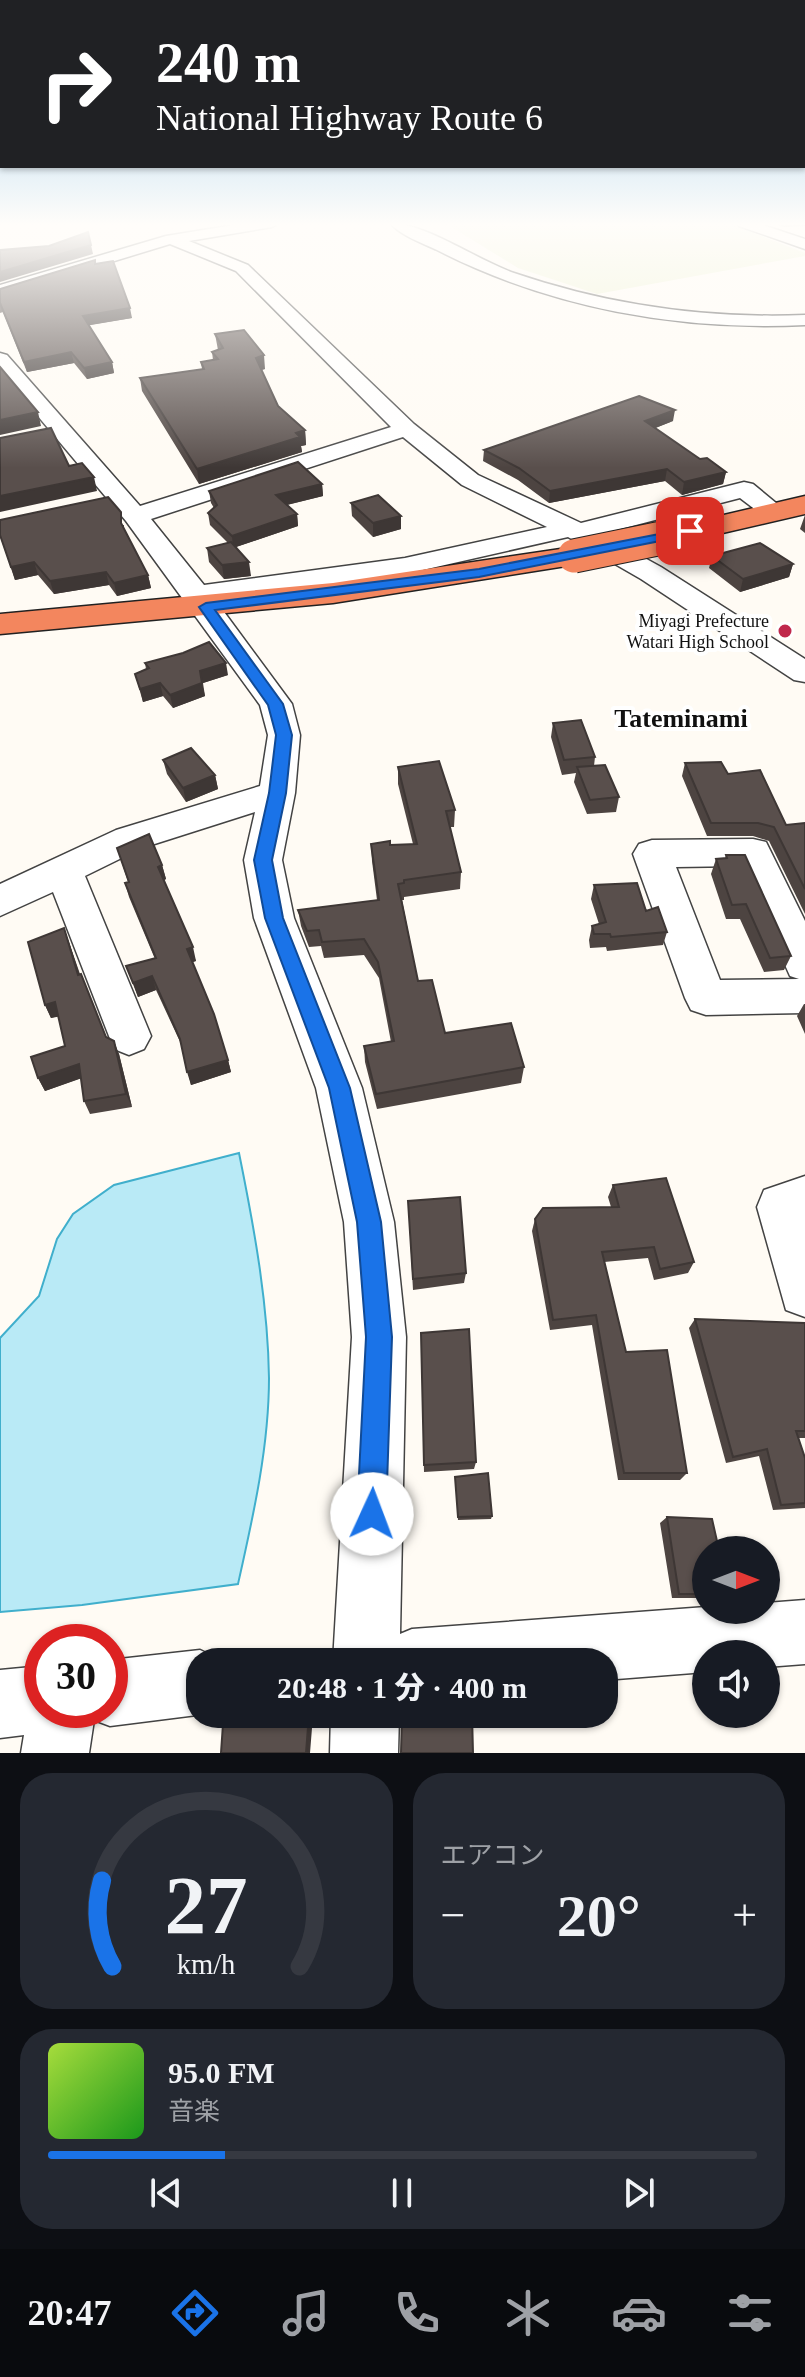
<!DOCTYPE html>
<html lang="ja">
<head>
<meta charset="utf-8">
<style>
  :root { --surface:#171b24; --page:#242831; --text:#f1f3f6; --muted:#9ea1a6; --line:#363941; --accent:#1a73e8 }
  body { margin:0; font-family:"Times New Roman","Noto Sans JP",serif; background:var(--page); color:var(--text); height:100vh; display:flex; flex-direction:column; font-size:30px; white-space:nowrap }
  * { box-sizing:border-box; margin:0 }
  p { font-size:26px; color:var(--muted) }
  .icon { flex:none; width:44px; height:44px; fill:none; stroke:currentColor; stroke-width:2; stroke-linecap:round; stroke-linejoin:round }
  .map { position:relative; height:1753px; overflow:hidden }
  .panel { display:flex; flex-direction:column; gap:20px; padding:20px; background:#0d0f14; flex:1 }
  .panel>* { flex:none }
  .guide { position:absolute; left:0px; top:0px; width:806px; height:168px; box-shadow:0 2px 6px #0004; background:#202124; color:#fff; overflow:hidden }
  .needle { width:52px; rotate:90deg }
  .controls { position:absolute; left:692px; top:1536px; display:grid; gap:16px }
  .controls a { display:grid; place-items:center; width:88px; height:88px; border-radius:50%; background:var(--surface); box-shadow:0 2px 6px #0004; font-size:40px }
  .speed { position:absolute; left:24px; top:1624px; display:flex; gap:16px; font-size:40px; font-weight:700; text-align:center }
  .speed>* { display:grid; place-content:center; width:104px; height:104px; border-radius:50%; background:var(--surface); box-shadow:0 2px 6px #0004; line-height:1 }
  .speed .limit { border:12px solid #d22; background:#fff; color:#111 }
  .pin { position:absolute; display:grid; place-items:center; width:68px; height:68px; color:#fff; margin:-34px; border-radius:16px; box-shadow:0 4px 12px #0006 }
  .me { position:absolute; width:88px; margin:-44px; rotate:2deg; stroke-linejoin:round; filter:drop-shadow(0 0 6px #0008) }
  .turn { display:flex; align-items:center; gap:28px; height:168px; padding:0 24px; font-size:36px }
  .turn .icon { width:104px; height:104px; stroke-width:2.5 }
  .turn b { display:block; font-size:56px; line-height:68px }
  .big { font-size:60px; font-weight:800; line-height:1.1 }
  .panel .card { flex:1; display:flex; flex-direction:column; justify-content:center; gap:12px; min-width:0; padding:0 28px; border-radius:32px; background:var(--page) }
  .panel .dial { align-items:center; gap:0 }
  .dial svg { height:208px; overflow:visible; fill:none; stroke:var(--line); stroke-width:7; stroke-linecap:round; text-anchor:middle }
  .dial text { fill:var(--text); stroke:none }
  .song { display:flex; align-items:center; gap:24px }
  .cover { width:96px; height:96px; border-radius:12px; background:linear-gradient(135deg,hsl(80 70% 55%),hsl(120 70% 35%)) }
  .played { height:8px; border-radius:4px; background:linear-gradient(90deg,var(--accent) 25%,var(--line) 25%) }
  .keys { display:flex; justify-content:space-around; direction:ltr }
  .heat { display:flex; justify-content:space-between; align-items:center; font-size:44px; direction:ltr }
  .panel .tiles { flex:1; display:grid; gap:20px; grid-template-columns:1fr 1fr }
  .card:last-child { grid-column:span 2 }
  .trip { position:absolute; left:186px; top:1648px; width:432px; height:80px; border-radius:32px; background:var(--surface); box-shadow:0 2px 6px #0004; font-weight:800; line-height:80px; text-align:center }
  .tab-bar { display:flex; height:128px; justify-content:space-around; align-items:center; background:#090b0e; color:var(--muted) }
  .tab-bar .icon { width:56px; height:56px }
  .tab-bar .current { color:var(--accent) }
  .tab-bar b { font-size:36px; color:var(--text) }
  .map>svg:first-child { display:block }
</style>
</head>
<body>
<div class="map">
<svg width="805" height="1753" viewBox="0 0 805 1753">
  <rect width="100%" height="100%" fill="#fffbf4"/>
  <!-- pitch -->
  <path fill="#ecf1ce" d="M 445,223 L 728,223 L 805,253 L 805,256 L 597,294 L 518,268 Z"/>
  <!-- water -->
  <path fill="#b9eaf6" stroke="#40afcc" stroke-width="2" d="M 239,1153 C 254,1227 268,1303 269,1378 C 269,1447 253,1517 238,1584 L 82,1605 L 0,1612 L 0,1338 L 39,1296 L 57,1239 L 73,1214 L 114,1185 Z"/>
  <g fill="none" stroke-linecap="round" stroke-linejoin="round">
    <!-- minor casing -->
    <g stroke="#434343" stroke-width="3">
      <path id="minor" d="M 246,223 L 279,223 L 272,227 L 189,241 L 248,265 L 414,424 L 478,475 L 581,523 L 744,482 L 753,484 L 787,512 L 783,517 L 765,517 L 740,498 L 601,534 L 661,567 L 805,659 L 805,682 L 794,680 L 641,579 L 568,537 L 405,574 L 216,601 L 292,704 L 300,735 L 295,793 L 282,860 L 294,918 L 362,1088 L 394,1222 L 406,1337 L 400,1634 L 412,1629 L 706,1607 L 706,1610 L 766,1610 L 766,1603 L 805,1600 L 805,1664 L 766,1667 L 766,1654 L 706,1654 L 706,1672 L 604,1680 L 604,1662 L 333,1662 L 352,1337 L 344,1222 L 316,1088 L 254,918 L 244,860 L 255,812 L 142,848 L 85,876 L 151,1036 L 144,1049 L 129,1055 L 114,1049 L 53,892 L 0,916 L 0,884 L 116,830 L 260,786 L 268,735 L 260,705 L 126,521 L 0,371 L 0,353 L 7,355 L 140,506 L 391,427 L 236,271 L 170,244 L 0,296 L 0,285 L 166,236 ZM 403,437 L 462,485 L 547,527 L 405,558 L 204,585 L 151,519 Z
        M 390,223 C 425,223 477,260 514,273 C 608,305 706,319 805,315 L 805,325 C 679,331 550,308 437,250 C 422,243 400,235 390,223 Z
        M 737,223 L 757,223 L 805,239 L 805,249 L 739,226 Z
        M 753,839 L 766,842 L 805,921 L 805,1013 L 706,1015 L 691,1010 L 685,998 L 633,854 L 639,844 L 652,840 ZM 741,866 L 790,976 L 799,979 L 720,980 L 676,867 Z
        M 805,1176 L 805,1317 L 786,1310 L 757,1207 L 764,1190 Z
        M 200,1650 L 225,1662 L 200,1662 L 200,1714 L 205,1714 L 110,1726 L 94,1720 L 89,1753 L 21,1753 L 24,1735 L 0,1738 L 0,1670 L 42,1666 L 42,1710 L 110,1710 L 110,1660 Z
        M 331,1714 L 399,1714 L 398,1753 L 330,1753 Z"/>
    </g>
    <!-- highway casing -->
    <g stroke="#212121" stroke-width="3">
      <path id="highway" d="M 805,496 L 805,514 L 662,547 L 651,544 L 647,538 L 651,532 Z
        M 574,547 L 585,549 L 589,556 L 585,563 L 333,603 L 0,634 L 0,614 L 333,583 Z"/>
    </g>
    <!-- minor -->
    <use href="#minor" fill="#fff" fill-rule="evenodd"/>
    <!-- highway -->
    <use href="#highway" fill="#f3865e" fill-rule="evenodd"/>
    <!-- highway-bridge casing -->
    <g stroke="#212121" stroke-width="35" stroke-linecap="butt">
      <path id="highway-bridge" d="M 574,556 L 662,538"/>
    </g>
    <!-- highway-bridge -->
    <use href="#highway-bridge" stroke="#f3865e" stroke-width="33"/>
  </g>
  <!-- wall -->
  <path fill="#4d4441" d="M 773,223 L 805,223 L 783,227 Z
    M 95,264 L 132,318 L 89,325 L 112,362 L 114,373 L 87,379 L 74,363 L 27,372 L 3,312 L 0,313 L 0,289 Z
    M 215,334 L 265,369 L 261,370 L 278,406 L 305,430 L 306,445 L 301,446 L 302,452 L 199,484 L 142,391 L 140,378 L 202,369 L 201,362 L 213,360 L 212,352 L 218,350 Z
    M 673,421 L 655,428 L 700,459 L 726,472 L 723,484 L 682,495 L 665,481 L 549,503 L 518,480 L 483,461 L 484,450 Z
    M 322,484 L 323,496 L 287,505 L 297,514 L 298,526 L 236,547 L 251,576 L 224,579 L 209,562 L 207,548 L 228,543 L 210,525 L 208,513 L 214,508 L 211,503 L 209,491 Z
    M 351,503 L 401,529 L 373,537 L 352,516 Z
    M 805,515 L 805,533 L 800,529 Z
    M 124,525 L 124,529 L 148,575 L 151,588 L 117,596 L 109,585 L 54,594 L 38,575 L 15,580 L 0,536 Z
    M 712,556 L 793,564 L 789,577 L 740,592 L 709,568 Z
    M 145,663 L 228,675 L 203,683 L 205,696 L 173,708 L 163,696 L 143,702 L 135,674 L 146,669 Z
    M 553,723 L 595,757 L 594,766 L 619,797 L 616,812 L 587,814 L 574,782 L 576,773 L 562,775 L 551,737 Z
    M 163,760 L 215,775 L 218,789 L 186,802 L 167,774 Z
    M 685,763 L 728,774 L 786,825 L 805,823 L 805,914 L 769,841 L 753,836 L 707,836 L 682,776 Z
    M 398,767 L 455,810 L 454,827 L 450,827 L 461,872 L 460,889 L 404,897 L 404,900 L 402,900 L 418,981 L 445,1033 L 524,1067 L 521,1083 L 377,1109 L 365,1062 L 364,1046 L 391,1042 L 379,978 L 364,955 L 324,958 L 321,946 L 309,947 L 301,926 L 298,910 L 377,900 L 372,861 L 371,844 L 413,844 L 398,784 Z
    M 117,848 L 162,865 L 166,879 L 164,880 L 196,961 L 192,962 L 228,1060 L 231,1072 L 191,1085 L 182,1046 L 156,990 L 138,997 L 126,966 L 155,959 L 129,897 L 125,883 L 128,882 Z
    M 726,855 L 791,956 L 784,970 L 764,972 L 740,919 L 726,919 L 711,874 L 716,859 L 725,859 Z
    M 594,885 L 646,911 L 667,932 L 663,945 L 607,951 L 606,947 L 590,948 L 589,940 L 592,926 L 599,924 L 591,899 Z
    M 64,928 L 80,974 L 106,1037 L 119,1054 L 132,1107 L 90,1114 L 84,1101 L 81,1078 L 45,1091 L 38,1078 L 65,1046 L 58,1016 L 51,1018 L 45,1005 Z
    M 804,1004 L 805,1004 L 805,1034 L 797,1016 Z
    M 613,1185 L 694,1262 L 688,1273 L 654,1280 L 648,1258 L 604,1262 L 626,1352 L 687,1473 L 680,1480 L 618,1480 L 592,1325 L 550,1330 L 532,1231 L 535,1219 L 611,1207 L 608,1197 Z
    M 408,1201 L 466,1273 L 464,1283 L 413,1290 Z
    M 695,1319 L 805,1323 L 805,1438 L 798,1438 L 805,1458 L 805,1508 L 773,1510 L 759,1456 L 726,1463 L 689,1328 Z
    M 421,1333 L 476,1462 L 474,1469 L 424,1472 Z
    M 455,1477 L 492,1516 L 491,1519 L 458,1520 Z
    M 667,1517 L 706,1550 L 706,1598 L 672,1598 L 660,1523 Z"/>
  <!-- shaded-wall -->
  <path fill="#3e3735" d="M 784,223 L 805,223 L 805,226 L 783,227 Z
    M 91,245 L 93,254 L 0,282 L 0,272 Z
    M 130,308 L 132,318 L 85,326 L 83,316 Z
    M 71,352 L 74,363 L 27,372 L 24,362 Z
    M 264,355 L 265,369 L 257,371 L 256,358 Z
    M 112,362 L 114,373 L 87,379 L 84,368 Z
    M 675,410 L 673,421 L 643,433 L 645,421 Z
    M 38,412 L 41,426 L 0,435 L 0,420 Z
    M 305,430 L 306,445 L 301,446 L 302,452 L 199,484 L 197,469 Z
    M 667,469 L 665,481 L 549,503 L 550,491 Z
    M 726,472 L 723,484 L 682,495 L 684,482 Z
    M 94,477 L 97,491 L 0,512 L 0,496 Z
    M 322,484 L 323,496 L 278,507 L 276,495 Z
    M 297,514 L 298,526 L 233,548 L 232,536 Z
    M 401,516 L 401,529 L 373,537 L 373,523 Z
    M 34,562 L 38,575 L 15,580 L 11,567 Z
    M 249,562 L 251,576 L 224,579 L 222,565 Z
    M 793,564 L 789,577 L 740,592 L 743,579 Z
    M 106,572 L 109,585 L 54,594 L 50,581 Z
    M 148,575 L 151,588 L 117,596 L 114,583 Z
    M 226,663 L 228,675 L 203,683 L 200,671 Z
    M 160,683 L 163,696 L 143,702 L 140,689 Z
    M 202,683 L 205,696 L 173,708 L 170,695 Z
    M 215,775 L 218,789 L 186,802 L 183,788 Z
    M 162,865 L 166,879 L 162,881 L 158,867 Z
    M 64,928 L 69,942 L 84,988 L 78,975 Z
    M 193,947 L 196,961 L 190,963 L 187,949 Z
    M 152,976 L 156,990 L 138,997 L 133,983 Z
    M 55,1002 L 62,1016 L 51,1018 L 45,1005 Z
    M 114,1041 L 119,1054 L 132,1107 L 126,1094 Z
    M 228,1060 L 231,1072 L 191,1085 L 187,1072 Z
    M 79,1064 L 85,1077 L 45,1091 L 38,1078 Z
    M 308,1727 L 312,1728 L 310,1753 L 306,1753 Z"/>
  <!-- building -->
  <path fill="#594f4c" stroke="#3e3735" stroke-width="2" d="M 88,232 L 91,245 L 0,272 L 0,250 L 49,246 Z
    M 95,260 L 95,264 L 113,261 L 130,308 L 83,316 L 112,362 L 84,368 L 71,352 L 24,362 L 0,303 L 0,289 Z
    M 244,330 L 264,355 L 256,358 L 278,406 L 305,430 L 296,433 L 300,437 L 197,469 L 140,378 L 204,369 L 201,362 L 218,359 L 212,352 L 223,348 L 215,334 Z
    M 0,367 L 38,412 L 0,420 Z
    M 639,396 L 675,410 L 645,421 L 700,459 L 707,458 L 726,472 L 684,482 L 667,469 L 550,491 L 519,468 L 484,450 Z
    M 51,428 L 69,466 L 82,463 L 94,477 L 0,496 L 0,438 Z
    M 298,462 L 322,484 L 276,495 L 297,514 L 232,536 L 208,513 L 217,505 L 209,491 Z
    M 378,495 L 401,516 L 373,523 L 351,503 Z
    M 108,497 L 121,512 L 121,523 L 148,575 L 114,583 L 106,572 L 50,581 L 34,562 L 11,567 L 0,535 L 0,520 Z
    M 231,542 L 249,562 L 222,565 L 207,548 Z
    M 760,543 L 793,564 L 743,579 L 712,556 Z
    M 209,642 L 226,663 L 200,671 L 202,683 L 170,695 L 160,683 L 140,689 L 135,674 L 149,668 L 145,663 L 183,653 Z
    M 581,720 L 595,757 L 564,760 L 553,723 Z
    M 191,748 L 215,775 L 183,788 L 163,760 Z
    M 439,761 L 455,810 L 446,811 L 461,872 L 404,880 L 404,883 L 398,884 L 418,981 L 432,980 L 445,1033 L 511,1023 L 524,1067 L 376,1094 L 364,1046 L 394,1041 L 378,962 L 364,939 L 322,942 L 319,930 L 307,931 L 298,910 L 379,900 L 371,844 L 390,841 L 390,845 L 417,844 L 398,767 Z
    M 721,762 L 728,774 L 760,770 L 786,825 L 805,823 L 805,889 L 774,827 L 758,823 L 711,823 L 685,763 Z
    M 605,765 L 619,797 L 590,800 L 577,767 Z
    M 149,834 L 162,865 L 158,867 L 193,947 L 187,949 L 214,1014 L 228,1060 L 187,1072 L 180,1039 L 152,976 L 133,983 L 126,966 L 156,958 L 125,883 L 129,882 L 117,848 Z
    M 726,855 L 745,855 L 791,956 L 770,958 L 746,904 L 732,905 L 716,859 L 727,858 Z
    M 637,883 L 646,911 L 658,907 L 667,932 L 611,937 L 610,934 L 594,934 L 592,926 L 606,922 L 594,885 Z
    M 64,928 L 78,975 L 81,974 L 106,1037 L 114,1041 L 126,1094 L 84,1101 L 79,1064 L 38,1078 L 31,1057 L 65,1046 L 55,1002 L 45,1005 L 28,942 Z
    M 666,1178 L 694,1262 L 660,1269 L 654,1247 L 602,1252 L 626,1352 L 667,1350 L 687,1473 L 624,1473 L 596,1315 L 553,1320 L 535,1219 L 543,1208 L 619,1207 L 613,1185 Z
    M 460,1197 L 466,1273 L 413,1279 L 408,1201 Z
    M 695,1319 L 805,1323 L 805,1431 L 796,1431 L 805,1458 L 805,1503 L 781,1505 L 767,1449 L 733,1457 Z
    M 469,1329 L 476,1462 L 424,1465 L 421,1333 Z
    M 488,1473 L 492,1516 L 458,1517 L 455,1477 Z
    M 667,1517 L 712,1519 L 719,1550 L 706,1550 L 706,1594 L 679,1594 Z
    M 402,1714 L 472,1714 L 473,1753 L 401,1753 Z
    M 223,1724 L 308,1727 L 306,1753 L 221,1753 Z"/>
  <!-- sky -->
  <linearGradient id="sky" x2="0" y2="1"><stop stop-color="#95caee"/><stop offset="0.48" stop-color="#fffdfa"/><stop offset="1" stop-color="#fffdfa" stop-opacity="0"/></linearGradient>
  <rect width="805" height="468" fill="url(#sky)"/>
  <!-- route -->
  <path fill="#1a73e8" stroke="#114b97" stroke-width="2" d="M 690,528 L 697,531 L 695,534 L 479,577 L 215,610 L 283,704 L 292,735 L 286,793 L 272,860 L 283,918 L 350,1088 L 381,1222 L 392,1337 L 386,1514 L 382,1525 L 372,1529 L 362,1525 L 357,1514 L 366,1337 L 357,1222 L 329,1088 L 265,918 L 254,860 L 269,793 L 276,735 L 268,705 L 199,607 L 206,603 L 479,569 Z"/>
  <!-- markers -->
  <circle fill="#c0284c" stroke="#fff" stroke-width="3" cx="785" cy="631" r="8"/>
  <g text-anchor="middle" stroke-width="8" stroke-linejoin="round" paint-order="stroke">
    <!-- far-poi labels -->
    <g font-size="18" fill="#101010" stroke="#fff" text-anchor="end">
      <text x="769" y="627">Miyagi Prefecture<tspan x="769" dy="21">Watari High School</tspan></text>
    </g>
    <!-- quarter labels -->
    <g font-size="26" font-weight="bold" fill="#101010" stroke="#fff">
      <text x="681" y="727">Tateminami</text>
    </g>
  </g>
</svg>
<div class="controls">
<a><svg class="needle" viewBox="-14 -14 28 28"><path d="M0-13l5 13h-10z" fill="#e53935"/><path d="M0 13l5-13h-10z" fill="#9ea1a6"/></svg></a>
<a><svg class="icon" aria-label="sound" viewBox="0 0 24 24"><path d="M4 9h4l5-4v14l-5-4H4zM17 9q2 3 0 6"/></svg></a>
</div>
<div class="speed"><div class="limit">30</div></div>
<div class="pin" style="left:690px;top:531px;background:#d93025"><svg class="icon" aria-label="arrive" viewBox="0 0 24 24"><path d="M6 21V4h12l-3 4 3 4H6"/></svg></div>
<svg class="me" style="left:372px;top:1514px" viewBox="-20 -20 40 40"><circle r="19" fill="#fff"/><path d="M0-13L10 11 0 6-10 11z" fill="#1a73e8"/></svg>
<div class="trip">20:48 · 1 分 · 400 m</div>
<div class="guide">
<div class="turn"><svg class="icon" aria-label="right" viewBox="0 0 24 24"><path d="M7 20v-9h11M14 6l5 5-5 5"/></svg><div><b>240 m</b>National Highway Route 6</div></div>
</div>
</div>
<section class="panel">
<div class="tiles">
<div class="card dial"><svg viewBox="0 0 100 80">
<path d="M14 69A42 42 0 1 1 86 69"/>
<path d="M14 69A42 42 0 0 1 10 36" stroke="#1a73e8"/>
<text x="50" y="56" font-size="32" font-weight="700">27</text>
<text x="50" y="72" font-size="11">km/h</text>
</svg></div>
<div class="card"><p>エアコン</p>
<div class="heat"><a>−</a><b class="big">20°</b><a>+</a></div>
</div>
<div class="card">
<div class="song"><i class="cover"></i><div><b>95.0 FM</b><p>音楽</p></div></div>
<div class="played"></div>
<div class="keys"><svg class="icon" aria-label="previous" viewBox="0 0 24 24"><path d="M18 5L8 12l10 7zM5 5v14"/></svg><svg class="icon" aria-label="pause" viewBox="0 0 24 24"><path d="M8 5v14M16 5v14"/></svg><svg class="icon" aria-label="next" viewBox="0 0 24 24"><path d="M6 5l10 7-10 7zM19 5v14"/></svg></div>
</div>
</div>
</section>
<nav class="tab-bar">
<b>20:47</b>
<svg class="icon current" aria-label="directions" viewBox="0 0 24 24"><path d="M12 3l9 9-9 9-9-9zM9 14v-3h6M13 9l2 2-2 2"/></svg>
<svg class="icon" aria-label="music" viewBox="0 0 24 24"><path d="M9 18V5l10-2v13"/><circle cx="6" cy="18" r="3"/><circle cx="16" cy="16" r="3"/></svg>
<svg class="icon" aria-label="phone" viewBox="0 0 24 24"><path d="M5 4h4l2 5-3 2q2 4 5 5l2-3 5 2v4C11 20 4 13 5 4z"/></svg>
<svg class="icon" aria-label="climate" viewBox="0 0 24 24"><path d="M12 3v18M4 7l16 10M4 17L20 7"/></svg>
<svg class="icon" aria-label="car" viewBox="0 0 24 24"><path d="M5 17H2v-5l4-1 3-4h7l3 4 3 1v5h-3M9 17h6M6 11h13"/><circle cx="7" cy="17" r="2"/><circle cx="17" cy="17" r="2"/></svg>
<svg class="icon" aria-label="filters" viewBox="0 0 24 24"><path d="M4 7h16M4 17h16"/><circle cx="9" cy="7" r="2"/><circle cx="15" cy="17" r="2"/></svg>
</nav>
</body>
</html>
